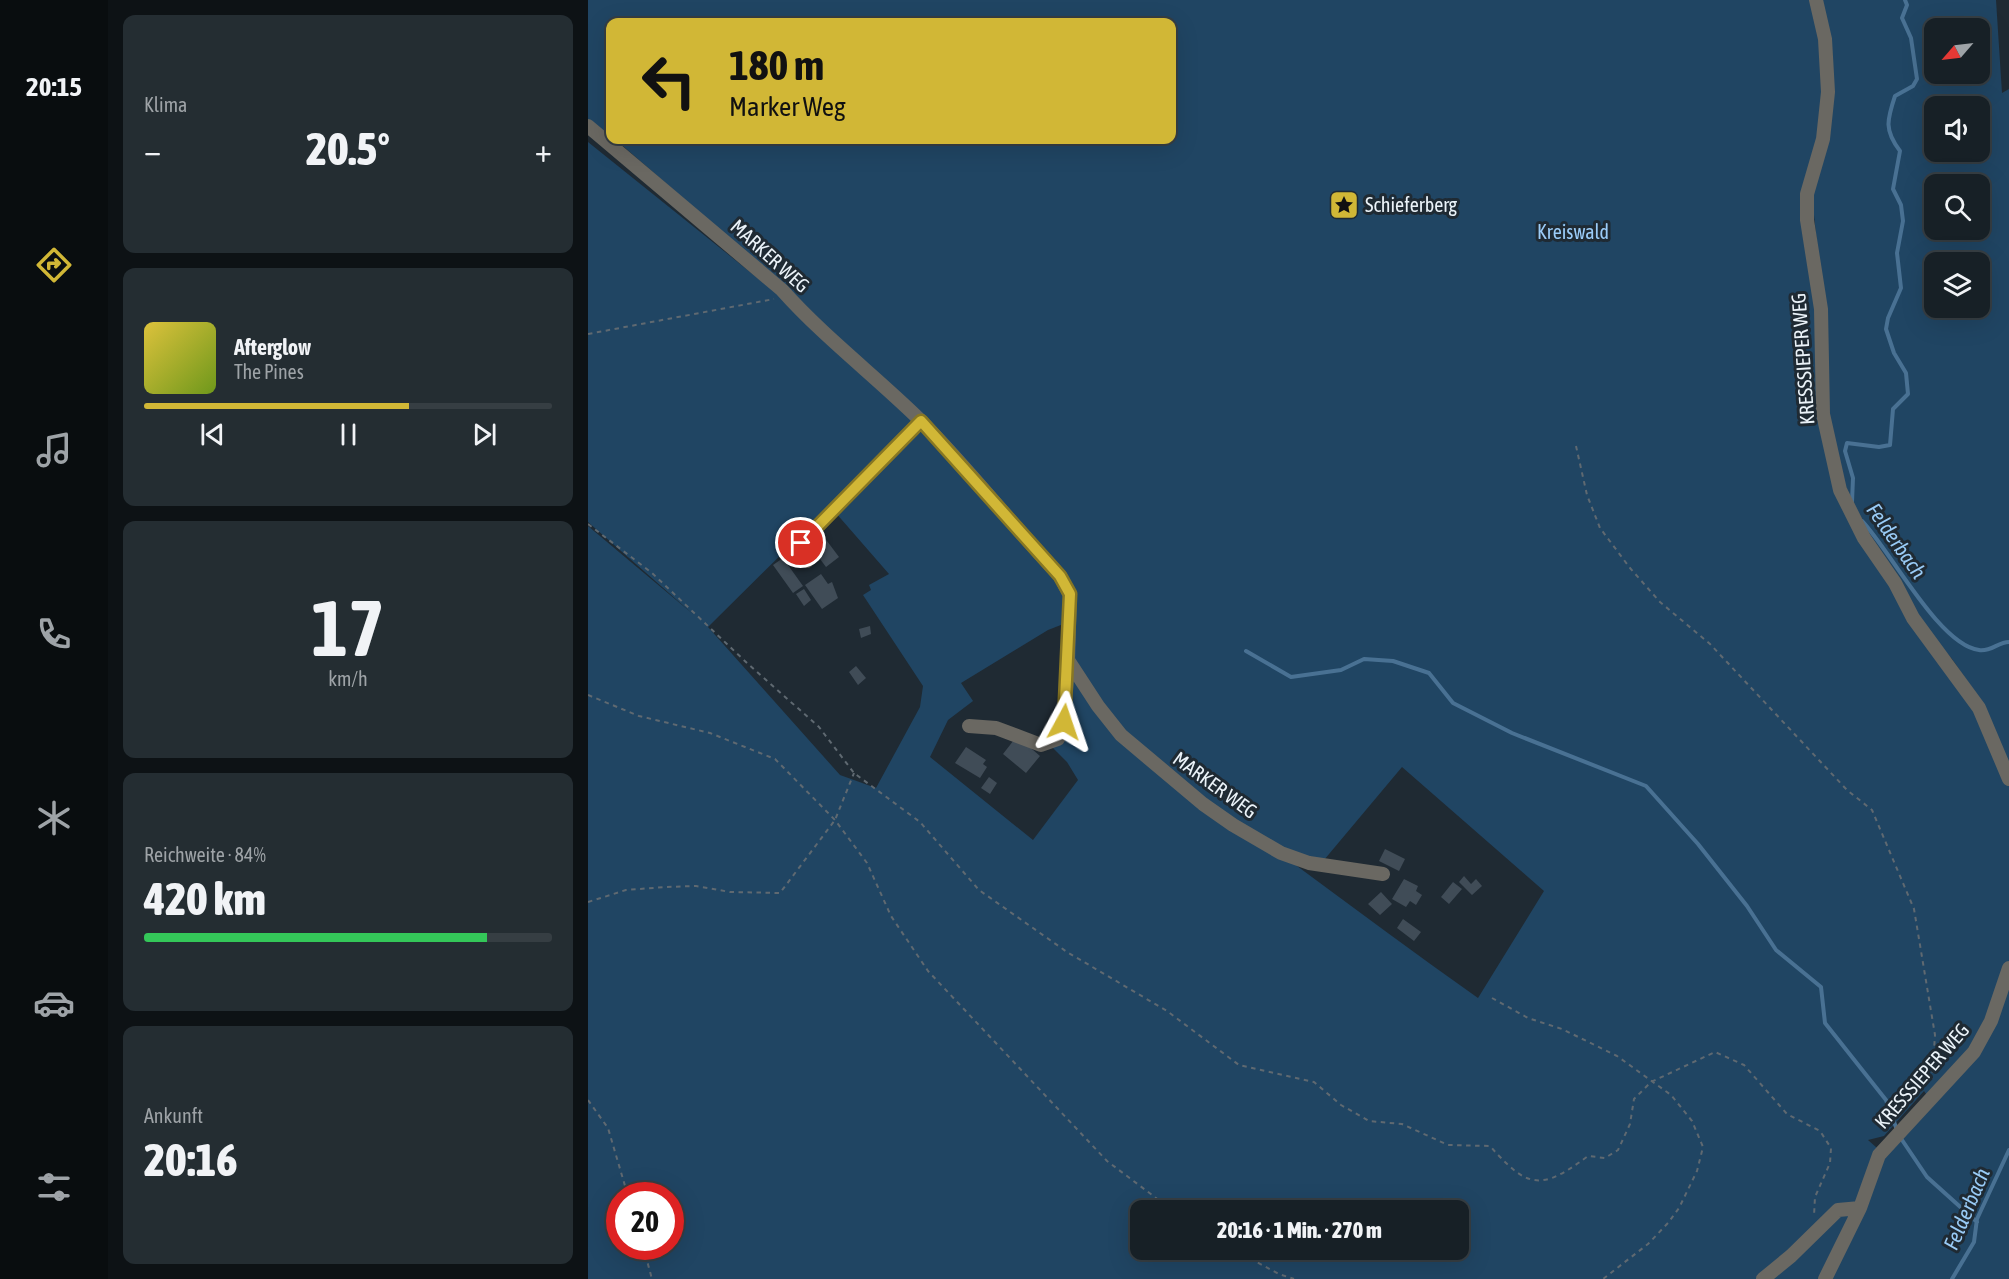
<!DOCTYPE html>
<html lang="de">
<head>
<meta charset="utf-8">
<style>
  :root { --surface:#172026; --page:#242d32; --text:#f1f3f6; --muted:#9ea3a7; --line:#363e43; --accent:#d1b736 }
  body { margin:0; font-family:"Asap Condensed",sans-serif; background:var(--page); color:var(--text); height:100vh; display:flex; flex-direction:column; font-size:22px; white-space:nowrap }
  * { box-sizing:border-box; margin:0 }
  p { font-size:20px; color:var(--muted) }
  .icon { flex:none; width:33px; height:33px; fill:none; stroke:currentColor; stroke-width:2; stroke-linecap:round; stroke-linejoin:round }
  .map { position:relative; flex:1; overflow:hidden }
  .side { display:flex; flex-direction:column; gap:15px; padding:15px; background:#0d1215; width:480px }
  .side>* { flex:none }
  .guide { position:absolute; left:18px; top:18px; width:570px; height:126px; border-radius:12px; box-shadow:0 6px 24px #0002,0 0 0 2px var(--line); background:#d1b736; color:#111; overflow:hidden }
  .needle { width:39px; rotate:242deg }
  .controls { position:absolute; left:1336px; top:18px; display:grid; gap:12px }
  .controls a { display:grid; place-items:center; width:66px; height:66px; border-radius:12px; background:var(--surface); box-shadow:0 6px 24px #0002,0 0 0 2px var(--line); font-size:30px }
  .speed { position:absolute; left:18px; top:1182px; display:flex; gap:12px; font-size:30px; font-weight:700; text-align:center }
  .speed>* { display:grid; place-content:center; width:78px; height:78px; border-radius:50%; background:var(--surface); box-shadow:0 6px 24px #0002,0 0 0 2px var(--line); line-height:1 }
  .speed .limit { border:9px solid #d22; background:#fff; color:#111 }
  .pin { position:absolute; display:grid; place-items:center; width:51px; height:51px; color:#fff; margin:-26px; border:3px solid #fff; border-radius:50%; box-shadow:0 2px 6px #0007 }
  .me { position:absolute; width:66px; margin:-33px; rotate:5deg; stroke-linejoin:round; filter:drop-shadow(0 0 4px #0008) }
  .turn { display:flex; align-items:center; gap:21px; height:126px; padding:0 24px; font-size:27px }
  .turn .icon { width:78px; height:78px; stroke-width:2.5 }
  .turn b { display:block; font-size:42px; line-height:51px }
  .big { font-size:45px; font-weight:800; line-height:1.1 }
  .side .tile { flex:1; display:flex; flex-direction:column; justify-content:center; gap:9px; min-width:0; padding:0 21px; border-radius:12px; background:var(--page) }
  .side .dial { align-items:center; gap:0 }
  .dial b { font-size:78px; line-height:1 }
  .song { display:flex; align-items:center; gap:18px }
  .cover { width:72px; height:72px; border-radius:9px; background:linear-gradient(135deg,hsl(50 70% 55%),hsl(80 70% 35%)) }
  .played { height:6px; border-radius:3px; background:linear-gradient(90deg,var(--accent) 65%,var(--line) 65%) }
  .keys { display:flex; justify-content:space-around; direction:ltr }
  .heat { display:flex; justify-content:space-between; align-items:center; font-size:33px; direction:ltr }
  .charge { height:9px; border-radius:4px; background:linear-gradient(90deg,#34c759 84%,var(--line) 0) }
  .trip { position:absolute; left:542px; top:1200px; width:339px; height:60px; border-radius:12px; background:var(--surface); box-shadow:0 6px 24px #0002,0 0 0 2px var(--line); font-weight:800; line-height:60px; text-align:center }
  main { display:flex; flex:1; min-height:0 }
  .tabs { display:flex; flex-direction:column; width:108px; justify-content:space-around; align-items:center; background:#090d0f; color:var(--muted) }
  .tabs .icon { width:42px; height:42px }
  .tabs .selected { color:var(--accent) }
  .tabs b { font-size:27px; color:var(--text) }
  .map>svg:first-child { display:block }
</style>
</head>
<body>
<main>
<nav class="tabs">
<b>20:15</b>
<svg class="icon selected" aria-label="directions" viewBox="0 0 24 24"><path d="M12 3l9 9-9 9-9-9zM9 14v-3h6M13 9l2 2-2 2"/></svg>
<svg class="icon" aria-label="music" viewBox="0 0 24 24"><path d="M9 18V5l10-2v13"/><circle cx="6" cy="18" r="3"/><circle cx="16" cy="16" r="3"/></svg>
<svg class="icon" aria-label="phone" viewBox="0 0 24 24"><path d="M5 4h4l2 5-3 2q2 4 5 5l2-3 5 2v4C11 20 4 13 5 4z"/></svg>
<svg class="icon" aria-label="climate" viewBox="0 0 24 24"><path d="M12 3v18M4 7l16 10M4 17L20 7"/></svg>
<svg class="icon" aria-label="car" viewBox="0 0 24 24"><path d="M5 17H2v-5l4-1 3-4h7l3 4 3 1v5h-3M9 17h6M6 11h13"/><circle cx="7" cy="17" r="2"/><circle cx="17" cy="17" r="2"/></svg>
<svg class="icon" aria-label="filters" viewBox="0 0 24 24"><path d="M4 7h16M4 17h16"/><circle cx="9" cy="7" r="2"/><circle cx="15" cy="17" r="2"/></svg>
</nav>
<section class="side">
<div class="tile"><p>Klima</p>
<div class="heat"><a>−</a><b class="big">20.5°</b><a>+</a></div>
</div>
<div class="tile">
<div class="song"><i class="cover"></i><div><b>Afterglow</b><p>The Pines</p></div></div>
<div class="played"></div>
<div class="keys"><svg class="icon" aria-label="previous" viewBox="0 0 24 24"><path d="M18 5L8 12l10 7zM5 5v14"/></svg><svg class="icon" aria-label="pause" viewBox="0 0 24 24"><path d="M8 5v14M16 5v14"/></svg><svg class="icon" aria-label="next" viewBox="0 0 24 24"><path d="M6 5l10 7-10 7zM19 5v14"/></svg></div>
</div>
<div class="tile dial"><b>17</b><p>km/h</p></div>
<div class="tile"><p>Reichweite · 84%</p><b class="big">420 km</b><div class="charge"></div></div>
<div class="tile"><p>Ankunft</p><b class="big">20:16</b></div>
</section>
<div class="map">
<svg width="1421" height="1279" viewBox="0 0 1421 1279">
  <rect width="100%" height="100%" fill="#1f2a33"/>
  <!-- green -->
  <path fill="#204563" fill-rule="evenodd" d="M 0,0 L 1224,0 L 1234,38 L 1238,95 L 1231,148 L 1215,203 L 1228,309 L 1231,411 L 1246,482 L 1256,511 L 1325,623 L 1390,709 L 1421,786 L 1421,1279 L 0,1279 L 0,526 L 106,615 L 0,522 L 0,142 L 197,300 L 273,369 L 324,421 L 218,530 L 120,627 L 252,775 L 288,788 L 332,707 L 335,686 L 275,595 L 283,590 L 281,585 L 301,574 L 247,512 L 315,444 L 336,430 L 380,476 L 468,577 L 478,596 L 478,623 L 460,630 L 373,683 L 385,701 L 360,720 L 342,757 L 445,840 L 490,780 L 479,762 L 464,747 L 473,742 L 479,724 L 483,696 L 484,593 L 473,572 L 340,425 L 279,365 L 229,323 L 199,288 L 28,140 L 584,140 L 584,22 L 22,22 L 22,136 L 0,120 ZM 515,710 C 573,767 652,849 736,860 L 814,767 L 956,891 L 890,998 C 829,955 769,910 709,866 C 688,850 663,840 642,826 C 596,794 551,758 513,717 ZM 1336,1091 L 1343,1101 L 1295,1156 L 1276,1202 L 1289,1148 L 1280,1140 L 1296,1136 ZM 32,1196 L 82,1196 L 82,1246 L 32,1246 ZM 552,1210 L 870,1210 L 870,1250 L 552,1250 Z
    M 1231,0 L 1408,0 L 1414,93 L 1421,89 L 1421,768 L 1394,702 L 1364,659 L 1330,619 L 1262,509 L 1237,396 L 1236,311 L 1224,196 L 1241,128 L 1245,56 ZM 1347,28 L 1392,28 L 1392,74 L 1347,74 ZM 1347,106 L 1392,106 L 1392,152 L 1347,152 ZM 1347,184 L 1392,184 L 1392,230 L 1347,230 ZM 1347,262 L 1392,262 L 1392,308 L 1347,308 Z"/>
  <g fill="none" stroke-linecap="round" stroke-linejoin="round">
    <!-- stream -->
    <path stroke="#497193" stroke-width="4" d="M 1264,502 L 1265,478 L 1257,451 L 1259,443 L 1291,447 L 1302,445 L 1305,409 L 1320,394 L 1318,373 L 1306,353 L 1298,329 L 1300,318 L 1313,288 L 1309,253 L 1315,221 L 1313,205 L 1305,189 L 1312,151 C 1296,130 1299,120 1307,96 L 1325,86 L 1329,79 L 1323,38 L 1314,18 L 1319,5 L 1317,0
      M 1274,521 C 1302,550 1351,645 1391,650 C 1403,652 1410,642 1421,642
      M 658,651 L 703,677 L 753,670 L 776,659 L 805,661 L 841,673 L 865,703 L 924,733 L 1058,786 L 1110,844 L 1159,906 L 1188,950 L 1233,987 L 1237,1023 L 1298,1100 L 1309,1130
      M 1312,1137 L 1339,1177 L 1389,1222
      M 1364,1279 L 1386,1242 L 1389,1219 L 1421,1150"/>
  </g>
  <!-- building -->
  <path fill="#404c57" d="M 233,533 L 251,557 L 238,567 L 220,543 Z
    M 195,558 L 215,586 L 205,593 L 185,565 Z
    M 233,574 L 240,584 L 244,582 L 250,598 L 234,609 L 217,585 Z
    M 216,589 L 223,600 L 216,606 L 208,594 Z
    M 282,626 L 283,634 L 273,638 L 271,629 Z
    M 268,666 L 278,678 L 270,685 L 261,672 Z
    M 429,736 L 452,756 L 438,773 L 415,754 Z
    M 378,747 L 398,760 L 395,764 L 399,767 L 392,778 L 367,763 Z
    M 401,777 L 409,783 L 402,794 L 393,788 Z
    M 797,849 L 817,859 L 811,871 L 791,861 Z
    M 876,876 L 883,884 L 888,879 L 894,886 L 884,895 L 871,882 Z
    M 816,879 L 830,886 L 828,891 L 834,895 L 828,905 L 822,901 L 818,907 L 804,899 Z
    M 865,882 L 874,889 L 861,904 L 853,897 Z
    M 793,892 L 804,904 L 792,915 L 780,904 Z
    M 815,919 L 833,932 L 826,941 L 809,928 Z"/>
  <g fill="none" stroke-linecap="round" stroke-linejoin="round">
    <!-- path -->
    <path stroke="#5f6971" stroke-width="2" stroke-dasharray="4.5 4.5" stroke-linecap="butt" d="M 0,334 L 186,299
      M 988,446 L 999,495 L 1012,528 L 1042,568 L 1072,602 L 1122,644 L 1259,790 L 1284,810 L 1326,909 L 1347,1035 L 1344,1079
      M 0,524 L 64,573 L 159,663 L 231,727 L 266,773 L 332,822 L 391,890 L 479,952 L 579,1011 L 651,1065 L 726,1082 L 753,1105 L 781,1121 L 814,1124 L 860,1145 L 902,1146 C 940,1189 953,1191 1000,1156 L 1017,1158 L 1030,1150 L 1042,1124 L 1046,1099 L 1063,1082 L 1127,1052 L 1156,1065 L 1199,1114 L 1232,1131 L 1243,1148 L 1242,1163 L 1227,1197 L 1226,1216
      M 0,695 L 51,716 L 122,733 L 187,759 L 247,820 L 279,863 L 303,916 L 340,971 L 519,1161 L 584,1210
      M 0,902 L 38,890 L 77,887 L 108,886 L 142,892 L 192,893 L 247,820 L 266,773
      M 904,998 L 940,1018 L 974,1029 L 1029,1056 L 1083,1095 L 1104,1121 L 1115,1147 L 1109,1171 L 1091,1208 L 1080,1223 L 1060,1244 L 1015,1279
      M 0,1100 L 20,1128 L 40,1196
      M 55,1246 L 64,1279
      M 646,1250 L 691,1274 L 706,1279"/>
    <!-- minor -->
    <path stroke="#6a6862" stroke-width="14" d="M 1228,0 L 1237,39 L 1240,92 L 1235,139 L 1219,194 L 1219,220 L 1233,309 L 1235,414 L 1252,490 L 1276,538 L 1307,583 L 1325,618 L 1391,708 L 1421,779
      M 0,126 L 194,290 C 236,337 286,375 331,419 C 381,469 424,525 472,576 L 482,595 L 480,660 L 510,706 L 533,735 L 615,804 L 645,825 L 693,853 L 721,863 L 795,874
      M 219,561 L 213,543 L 333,421
      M 381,726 L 408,728 L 453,745 L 470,739 L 476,722 L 480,660
      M 1175,1279 L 1203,1256 L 1250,1210 L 1272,1208
      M 1237,1279 L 1272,1208 L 1291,1155 L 1386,1052 L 1403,1021 L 1421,968"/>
  </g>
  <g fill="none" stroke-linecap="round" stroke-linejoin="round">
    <!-- route casing -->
    <g stroke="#887723" stroke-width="15">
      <path id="route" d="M 213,543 L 333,421 L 472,576 L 482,594 L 476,722"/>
    </g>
    <!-- route -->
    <use href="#route" stroke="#d1b736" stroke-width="10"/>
  </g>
  <!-- icons -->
  <defs>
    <g id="sight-square" transform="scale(1.5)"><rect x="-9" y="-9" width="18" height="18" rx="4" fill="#d1b736" stroke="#1f2a33"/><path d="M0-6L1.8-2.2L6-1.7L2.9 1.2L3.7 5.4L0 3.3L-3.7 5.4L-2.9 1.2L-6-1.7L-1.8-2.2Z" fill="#111"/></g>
  </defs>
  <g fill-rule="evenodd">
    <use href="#sight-square" x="756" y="205"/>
  </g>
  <g text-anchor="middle" stroke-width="6" stroke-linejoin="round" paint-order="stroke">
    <!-- poi labels -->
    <g font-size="20" fill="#ebf3f9" stroke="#1f2a33" text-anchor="start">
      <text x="777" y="212">Schieferberg</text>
    </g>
    <!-- park labels -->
    <g font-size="20" fill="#9bccf8" stroke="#1f2a33">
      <text x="985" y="239">Kreiswald</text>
    </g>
    <!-- street labels -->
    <g font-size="20" fill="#ebf3f9" stroke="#1f2a33">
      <text transform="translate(182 256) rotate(42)" y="7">MARKER WEG</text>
      <text transform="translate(1215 359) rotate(-94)" y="7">KRESSSIEPER WEG</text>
      <text transform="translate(627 785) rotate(36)" y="7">MARKER WEG</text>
      <text transform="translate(1334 1076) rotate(-49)" y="7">KRESSSIEPER WEG</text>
    </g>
    <!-- water labels -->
    <g font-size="21" font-style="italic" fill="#99cbf6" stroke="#1f2a33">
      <text transform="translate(1308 541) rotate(55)" y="7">Felderbach</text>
      <text transform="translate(1379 1209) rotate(-67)" y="7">Felderbach</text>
    </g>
  </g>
</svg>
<div class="controls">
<a><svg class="needle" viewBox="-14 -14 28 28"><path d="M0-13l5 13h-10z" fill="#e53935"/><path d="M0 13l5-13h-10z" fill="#9ea3a7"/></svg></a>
<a><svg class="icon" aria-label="sound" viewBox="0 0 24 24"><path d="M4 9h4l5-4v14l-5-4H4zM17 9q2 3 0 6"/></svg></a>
<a><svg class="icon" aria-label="search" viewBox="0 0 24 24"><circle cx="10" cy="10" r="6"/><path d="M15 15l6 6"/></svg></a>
<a><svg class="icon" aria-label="layers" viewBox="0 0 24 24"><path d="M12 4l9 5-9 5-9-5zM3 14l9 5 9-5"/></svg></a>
</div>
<div class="speed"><div class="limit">20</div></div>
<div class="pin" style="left:213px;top:543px;background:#d93025"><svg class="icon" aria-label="arrive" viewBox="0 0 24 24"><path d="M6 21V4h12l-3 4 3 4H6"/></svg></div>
<svg class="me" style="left:476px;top:722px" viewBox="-20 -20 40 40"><path d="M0-17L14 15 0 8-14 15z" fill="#d1b736" stroke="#fff" stroke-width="4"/></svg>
<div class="trip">20:16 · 1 Min. · 270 m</div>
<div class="guide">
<div class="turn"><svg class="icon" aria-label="left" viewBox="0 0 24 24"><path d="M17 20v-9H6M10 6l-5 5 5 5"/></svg><div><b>180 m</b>Marker Weg</div></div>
</div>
</div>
</main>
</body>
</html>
